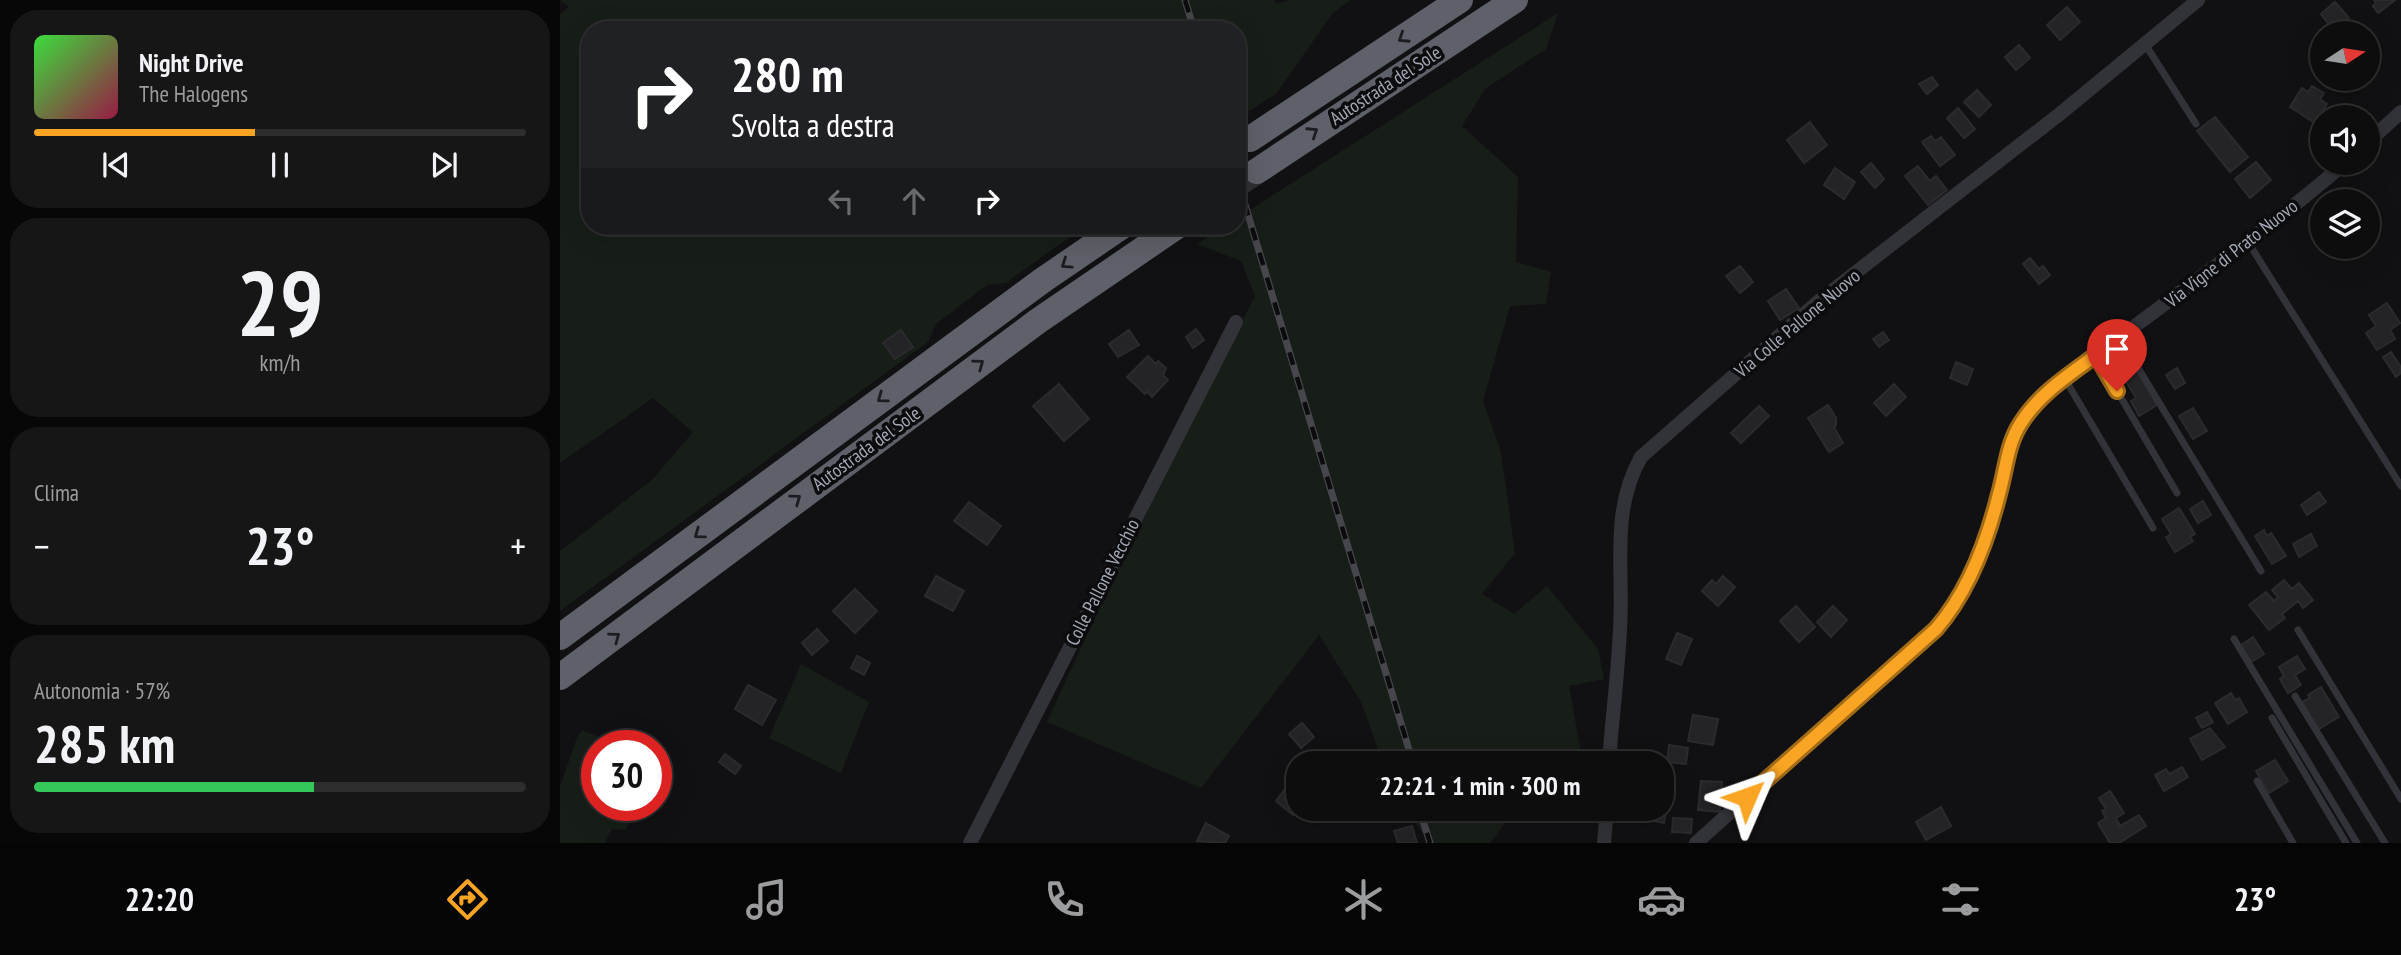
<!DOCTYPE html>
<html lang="it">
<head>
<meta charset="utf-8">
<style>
  :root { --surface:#0d0d0e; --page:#161617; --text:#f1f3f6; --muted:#9a9c9e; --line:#2d2d2e; --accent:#f9a423 }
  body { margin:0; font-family:"PT Sans Narrow",sans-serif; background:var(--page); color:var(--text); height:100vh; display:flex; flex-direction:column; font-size:26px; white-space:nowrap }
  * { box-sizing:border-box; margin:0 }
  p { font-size:23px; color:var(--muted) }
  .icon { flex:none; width:38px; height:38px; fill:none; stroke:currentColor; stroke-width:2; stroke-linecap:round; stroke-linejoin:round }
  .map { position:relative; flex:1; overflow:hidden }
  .sheet { display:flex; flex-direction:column; gap:10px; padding:10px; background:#070708; width:560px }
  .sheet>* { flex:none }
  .banner { position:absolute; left:21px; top:21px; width:665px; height:214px; border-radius:28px; box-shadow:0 7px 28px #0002,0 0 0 2px var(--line); background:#202124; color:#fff; overflow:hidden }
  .needle { width:46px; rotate:78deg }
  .tools { position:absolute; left:1750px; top:21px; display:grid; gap:14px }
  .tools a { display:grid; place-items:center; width:70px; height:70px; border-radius:50%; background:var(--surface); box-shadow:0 7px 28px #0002,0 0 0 2px var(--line); font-size:35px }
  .speed { position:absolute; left:21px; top:730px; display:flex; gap:14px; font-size:35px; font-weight:700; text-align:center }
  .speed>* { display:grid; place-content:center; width:91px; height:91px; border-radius:50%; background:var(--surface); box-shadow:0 7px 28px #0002,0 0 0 2px var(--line); line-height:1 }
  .speed .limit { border:10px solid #d22; background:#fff; color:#111 }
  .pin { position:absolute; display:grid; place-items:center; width:60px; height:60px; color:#fff; margin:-72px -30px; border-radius:50% 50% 50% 0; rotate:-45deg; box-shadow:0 0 7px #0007 }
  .pin .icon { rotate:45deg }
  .me { position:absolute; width:77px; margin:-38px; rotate:47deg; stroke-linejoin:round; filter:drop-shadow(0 0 5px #0008) }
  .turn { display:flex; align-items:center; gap:24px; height:147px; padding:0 35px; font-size:32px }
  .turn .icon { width:91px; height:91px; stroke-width:2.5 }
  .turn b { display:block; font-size:49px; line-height:60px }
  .lanes { display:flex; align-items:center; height:66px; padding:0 35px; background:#0003; justify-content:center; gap:35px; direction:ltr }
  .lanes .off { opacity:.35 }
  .big { font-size:52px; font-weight:800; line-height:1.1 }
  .sheet .card { flex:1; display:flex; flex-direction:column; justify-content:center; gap:10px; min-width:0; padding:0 24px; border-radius:28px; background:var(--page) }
  .sheet .dial { align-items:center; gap:0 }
  .dial b { font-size:91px; line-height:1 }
  .song { display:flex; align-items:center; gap:21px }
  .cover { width:84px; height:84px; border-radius:10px; background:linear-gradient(135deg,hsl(120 70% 55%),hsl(340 70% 35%)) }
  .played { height:7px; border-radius:4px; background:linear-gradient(90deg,var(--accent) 45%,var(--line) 45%) }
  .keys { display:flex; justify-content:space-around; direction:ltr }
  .heat { display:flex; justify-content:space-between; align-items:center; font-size:38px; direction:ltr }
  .charge { height:10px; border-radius:5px; background:linear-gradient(90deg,#34c759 57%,var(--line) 0) }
  .trip { position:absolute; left:726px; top:751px; width:388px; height:70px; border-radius:28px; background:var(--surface); box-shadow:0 7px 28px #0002,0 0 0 2px var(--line); font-weight:800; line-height:70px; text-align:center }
  .tabs { display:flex; height:112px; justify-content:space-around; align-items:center; background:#050506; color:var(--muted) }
  .tabs .icon { width:49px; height:49px }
  .tabs .on { color:var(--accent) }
  .tabs b { font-size:32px; color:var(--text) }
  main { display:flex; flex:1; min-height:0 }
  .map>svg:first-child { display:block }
</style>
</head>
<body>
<main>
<section class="sheet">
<div class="card">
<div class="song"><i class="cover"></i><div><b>Night Drive</b><p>The Halogens</p></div></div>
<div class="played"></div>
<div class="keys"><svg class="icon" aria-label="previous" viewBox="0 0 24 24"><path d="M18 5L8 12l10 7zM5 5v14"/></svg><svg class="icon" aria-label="pause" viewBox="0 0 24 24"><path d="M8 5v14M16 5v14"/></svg><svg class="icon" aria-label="next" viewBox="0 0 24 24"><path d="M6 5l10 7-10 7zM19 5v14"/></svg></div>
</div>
<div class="card dial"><b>29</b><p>km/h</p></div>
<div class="card"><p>Clima</p>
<div class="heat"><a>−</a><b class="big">23°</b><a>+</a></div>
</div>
<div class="card"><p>Autonomia · 57%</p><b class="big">285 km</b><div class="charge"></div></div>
</section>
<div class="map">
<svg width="1841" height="843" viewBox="0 0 1841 843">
  <rect width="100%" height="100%" fill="#111113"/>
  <!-- green -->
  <path fill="#171e18" d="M 0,0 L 715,0 L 716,4 L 730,0 L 790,0 L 772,14 L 716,94 L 677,119 L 677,30 L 30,30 L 30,226 L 525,226 L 446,283 L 427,285 L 376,324 L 368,342 L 0,611 L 0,551 L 92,480 L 133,432 L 93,398 L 0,463 L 0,14 L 9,7 Z
    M 998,13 L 986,49 L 926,88 L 902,126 L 958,177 L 956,262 L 991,272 L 986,304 L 950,306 L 923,401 L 941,452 L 955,553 L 922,594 L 954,614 L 987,586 L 1038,649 L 1044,679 L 1009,686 L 1023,763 L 823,763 L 801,702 L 759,635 L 641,788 L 487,722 L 584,510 L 695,296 L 681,261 L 637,244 L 665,226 L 677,226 L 677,218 Z
    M 241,664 L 309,702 L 281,773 L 209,738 Z
    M 22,730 L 58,745 L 37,746 L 37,805 L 75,805 L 66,830 L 52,829 L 45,843 L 0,843 L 0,786 L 18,735 Z
    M 844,809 L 962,809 L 954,811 L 930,843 L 871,843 Z"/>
  <!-- building -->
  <path fill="#242427" stroke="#2b2b2f" stroke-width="2" d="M 1814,0 L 1835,0 L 1818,13 L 1813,6 L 1816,3 Z
    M 1775,2 L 1789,18 L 1774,31 L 1761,14 Z
    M 1507,7 L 1520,22 L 1500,40 L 1487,25 Z
    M 1459,45 L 1470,58 L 1456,70 L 1445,57 Z
    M 1372,77 L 1378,85 L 1367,94 L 1359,84 Z
    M 1752,86 L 1764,93 L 1760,99 L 1767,104 L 1755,123 L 1730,107 L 1742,88 L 1748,92 Z
    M 1417,90 L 1431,105 L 1419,117 L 1404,102 Z
    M 1398,108 L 1415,129 L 1404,138 L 1387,118 Z
    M 1655,117 L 1688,157 L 1670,172 L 1637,131 Z
    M 1250,122 L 1267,145 L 1244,163 L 1227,140 Z
    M 1371,136 L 1375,141 L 1381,137 L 1395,155 L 1380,166 L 1362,142 Z
    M 1696,162 L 1711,180 L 1690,198 L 1675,179 Z
    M 1311,163 L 1324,179 L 1315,188 L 1301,172 Z
    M 1358,166 L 1370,181 L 1376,176 L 1387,190 L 1368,205 L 1345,176 Z
    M 1275,168 L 1295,182 L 1284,199 L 1264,185 Z
    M 1470,258 L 1479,269 L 1483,266 L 1490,275 L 1479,284 L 1463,264 Z
    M 1180,266 L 1193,282 L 1180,293 L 1166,276 Z
    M 1226,289 L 1239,308 L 1220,320 L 1208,301 Z
    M 1827,303 L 1840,323 L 1830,330 L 1835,339 L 1817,350 L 1806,333 L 1816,326 L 1809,315 Z
    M 636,329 L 644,340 L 633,348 L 626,337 Z
    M 341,330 L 353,347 L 335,359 L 323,343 Z
    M 569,330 L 579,345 L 558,357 L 549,344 Z
    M 1323,332 L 1329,340 L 1319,347 L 1313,339 Z
    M 1831,352 L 1841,367 L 1841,373 L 1836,377 L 1823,357 Z
    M 1563,354 L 1574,372 L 1577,371 L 1597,405 L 1579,416 L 1571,401 L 1576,398 L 1553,360 Z
    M 588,356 L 596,364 L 598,361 L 606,368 L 603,375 L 608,380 L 592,397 L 587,391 L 585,394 L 567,377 Z
    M 1396,362 L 1413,369 L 1407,385 L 1390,378 Z
    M 1617,368 L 1625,383 L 1615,389 L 1606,375 Z
    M 499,384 L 529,419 L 504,441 L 473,406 Z
    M 1334,384 L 1346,397 L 1326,416 L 1314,403 Z
    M 1268,405 L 1276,418 L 1276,425 L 1274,427 L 1283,443 L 1269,452 L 1248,418 Z
    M 1199,406 L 1209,416 L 1181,443 L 1171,433 Z
    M 1633,408 L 1647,431 L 1633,439 L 1619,416 Z
    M 1759,492 L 1766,502 L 1747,515 L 1741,505 Z
    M 1643,501 L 1651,515 L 1638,523 L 1630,509 Z
    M 409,502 L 441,526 L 427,545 L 394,521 Z
    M 1619,508 L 1635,534 L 1630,537 L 1633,541 L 1615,552 L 1606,537 L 1611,534 L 1602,519 Z
    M 1704,530 L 1707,536 L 1711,533 L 1726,556 L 1712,564 L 1695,536 Z
    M 1751,534 L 1757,546 L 1739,557 L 1733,544 Z
    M 376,576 L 404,591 L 393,611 L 365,596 Z
    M 1163,576 L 1175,587 L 1158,606 L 1142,591 L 1152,580 L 1156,584 Z
    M 1724,580 L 1732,589 L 1739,583 L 1753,600 L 1743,608 L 1738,601 L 1722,614 L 1725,618 L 1709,630 L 1689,605 L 1706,592 L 1714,601 L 1718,597 L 1712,590 Z
    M 295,589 L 317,611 L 295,633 L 273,611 Z
    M 1236,606 L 1255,627 L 1239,642 L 1220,621 Z
    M 1273,606 L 1287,620 L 1271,637 L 1257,622 Z
    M 257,629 L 268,641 L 252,655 L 242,643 Z
    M 1117,633 L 1132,639 L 1121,665 L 1106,659 Z
    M 1693,637 L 1704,654 L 1691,662 L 1681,645 Z
    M 297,656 L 310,663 L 304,675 L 291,668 Z
    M 1737,656 L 1745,669 L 1735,675 L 1741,685 L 1728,693 L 1720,679 L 1724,676 L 1719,667 Z
    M 188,685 L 216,700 L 202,725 L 175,709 Z
    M 1761,687 L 1779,717 L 1759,729 L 1742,702 L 1750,698 L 1748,695 Z
    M 1671,693 L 1675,700 L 1679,698 L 1687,712 L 1668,724 L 1655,703 Z
    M 1647,712 L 1653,722 L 1642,728 L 1636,718 Z
    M 1133,715 L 1158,719 L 1153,745 L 1128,741 Z
    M 742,723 L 754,737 L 741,748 L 729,734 Z
    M 1650,728 L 1665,747 L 1642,760 L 1630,739 Z
    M 1109,745 L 1128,748 L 1126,764 L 1107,762 Z
    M 165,754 L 181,766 L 175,774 L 159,762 Z
    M 1715,760 L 1728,781 L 1709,793 L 1696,771 Z
    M 1622,767 L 1628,777 L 1604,791 L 1595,775 L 1606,769 L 1609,774 Z
    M 738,772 L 738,807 L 733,815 L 716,801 Z
    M 1141,781 L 1162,782 L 1160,812 L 1138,810 Z
    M 1550,791 L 1564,813 L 1556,818 L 1560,826 L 1579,815 L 1586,826 L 1559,843 L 1550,843 L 1538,823 L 1546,818 L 1542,811 L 1546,809 L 1539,798 Z
    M 1381,807 L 1391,826 L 1366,840 L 1356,822 Z
    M 1091,808 L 1106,809 L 1104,823 L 1089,820 Z
    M 1113,818 L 1132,819 L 1131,833 L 1112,832 Z
    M 646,823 L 669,836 L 665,843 L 637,841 Z
    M 852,826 L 857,843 L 838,843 L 834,831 Z"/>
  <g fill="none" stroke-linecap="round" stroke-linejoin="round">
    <!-- motorway-tunnel -->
    <path stroke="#2e2f33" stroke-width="26" stroke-dasharray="26 13" stroke-linecap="butt" d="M 677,184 L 697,171"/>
    <!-- service -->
    <path stroke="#323338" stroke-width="7" d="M 1585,44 L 1636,124
      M 1688,242 L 1841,486
      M 1560,338 L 1701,571
      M 1536,355 L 1617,493
      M 1505,379 L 1593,528
      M 1738,630 L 1841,799
      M 1674,639 L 1797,843
      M 1735,696 L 1825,843
      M 1712,718 L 1786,843
      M 1697,781 L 1733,843"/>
    <!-- minor -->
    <path stroke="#323338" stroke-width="14" d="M 1808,142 L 1841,112
      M 1049,763 C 1052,718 1058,674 1060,629 C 1064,569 1050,512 1081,457 L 1259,301 L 1501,113 L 1638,0
      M 410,843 L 676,322
      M 1044,843 L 1047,808
      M 1136,843 L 1384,620 C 1408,587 1425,548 1436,509 C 1444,481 1445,448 1461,423 C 1485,386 1543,350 1579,323 C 1649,271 1719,220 1785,163"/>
    <!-- motorway -->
    <path stroke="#5e6169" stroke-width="26" d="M 690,139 L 900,0
      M 697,171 L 955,0
      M 0,637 L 483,280 L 562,226
      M 0,677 L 478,321 L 617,226"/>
    <!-- rail casing -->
    <g stroke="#45474d" stroke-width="7">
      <path id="rail" d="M 625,0 L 634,30
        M 677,178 L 853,763
        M 859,808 L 870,843"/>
    </g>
    <!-- rail -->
    <use href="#rail" stroke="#0c0c0e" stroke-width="4.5" stroke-dasharray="13" stroke-linecap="butt"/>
  </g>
  <!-- one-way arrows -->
  <defs><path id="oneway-chevron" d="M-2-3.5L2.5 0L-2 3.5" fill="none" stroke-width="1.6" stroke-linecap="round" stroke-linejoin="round" transform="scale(1.75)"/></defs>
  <g stroke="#1c1d20">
    <use href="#oneway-chevron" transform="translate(843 38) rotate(147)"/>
    <use href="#oneway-chevron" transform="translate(753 132) rotate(-33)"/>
    <use href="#oneway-chevron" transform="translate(506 264) rotate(146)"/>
    <use href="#oneway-chevron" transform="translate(419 364) rotate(-36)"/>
    <use href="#oneway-chevron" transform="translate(322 398) rotate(144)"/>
    <use href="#oneway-chevron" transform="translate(236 499) rotate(-36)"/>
    <use href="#oneway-chevron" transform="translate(139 534) rotate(144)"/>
    <use href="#oneway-chevron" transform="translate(55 637) rotate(-37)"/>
  </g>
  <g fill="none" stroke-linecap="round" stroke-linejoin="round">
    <!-- route casing -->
    <g stroke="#a26b17" stroke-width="18">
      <path id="route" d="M 1187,797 L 1376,629 C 1409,591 1427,542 1439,494 C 1446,470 1447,444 1461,423 C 1479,394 1509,375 1536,355 L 1557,391"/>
    </g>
    <!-- route -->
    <use href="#route" stroke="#f9a423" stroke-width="12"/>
  </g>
  <g text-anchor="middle" stroke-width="7" stroke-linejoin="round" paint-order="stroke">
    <!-- street labels -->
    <g font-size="19" fill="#a2a8b4" stroke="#0c0c0e">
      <text transform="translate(825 85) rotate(-33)" y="7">Autostrada del Sole</text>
      <text transform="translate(1671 253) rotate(-38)" y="7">Via Vigne di Prato Nuovo</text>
      <text transform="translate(1237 323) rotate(-40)" y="7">Via Colle Pallone Nuovo</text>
      <text transform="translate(306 448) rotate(-36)" y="7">Autostrada del Sole</text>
      <text transform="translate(542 582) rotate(-63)" y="7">Colle Pallone Vecchio</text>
    </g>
  </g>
</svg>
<div class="tools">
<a><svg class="needle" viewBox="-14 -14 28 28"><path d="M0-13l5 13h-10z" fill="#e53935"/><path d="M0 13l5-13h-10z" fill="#9a9c9e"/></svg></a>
<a><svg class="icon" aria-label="sound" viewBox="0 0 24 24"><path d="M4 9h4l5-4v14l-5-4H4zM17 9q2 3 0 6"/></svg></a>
<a><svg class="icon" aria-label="layers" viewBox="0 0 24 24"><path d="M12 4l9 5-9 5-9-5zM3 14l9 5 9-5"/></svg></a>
</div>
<div class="speed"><div class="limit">30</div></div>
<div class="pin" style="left:1557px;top:391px;background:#d93025"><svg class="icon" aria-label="arrive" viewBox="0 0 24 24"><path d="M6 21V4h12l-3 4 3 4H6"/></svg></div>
<svg class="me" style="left:1187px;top:797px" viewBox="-20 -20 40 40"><path d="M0-17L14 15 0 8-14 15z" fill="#f9a423" stroke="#fff" stroke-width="4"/></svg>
<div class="trip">22:21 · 1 min · 300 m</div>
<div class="banner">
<div class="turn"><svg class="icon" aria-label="right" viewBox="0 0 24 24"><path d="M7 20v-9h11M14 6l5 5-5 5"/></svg><div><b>280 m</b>Svolta a destra</div></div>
<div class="lanes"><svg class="icon off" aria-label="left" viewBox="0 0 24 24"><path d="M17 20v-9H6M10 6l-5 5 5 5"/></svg><svg class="icon off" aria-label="ahead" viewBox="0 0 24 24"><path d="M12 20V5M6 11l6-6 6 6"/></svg><svg class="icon" aria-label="right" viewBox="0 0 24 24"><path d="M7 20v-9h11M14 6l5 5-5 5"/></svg></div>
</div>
</div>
</main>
<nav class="tabs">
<b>22:20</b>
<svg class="icon on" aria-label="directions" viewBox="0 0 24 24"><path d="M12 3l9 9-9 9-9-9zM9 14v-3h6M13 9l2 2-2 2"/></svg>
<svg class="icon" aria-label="music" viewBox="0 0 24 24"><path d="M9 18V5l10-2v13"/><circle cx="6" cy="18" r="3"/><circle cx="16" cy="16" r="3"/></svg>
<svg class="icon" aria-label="phone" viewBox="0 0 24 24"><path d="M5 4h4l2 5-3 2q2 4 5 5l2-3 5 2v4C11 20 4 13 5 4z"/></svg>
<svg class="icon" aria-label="climate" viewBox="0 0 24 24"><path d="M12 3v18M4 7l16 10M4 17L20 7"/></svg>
<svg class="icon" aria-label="car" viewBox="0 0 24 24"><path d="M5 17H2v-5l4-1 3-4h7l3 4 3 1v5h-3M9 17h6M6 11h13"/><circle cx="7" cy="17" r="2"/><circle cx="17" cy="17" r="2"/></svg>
<svg class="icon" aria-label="filters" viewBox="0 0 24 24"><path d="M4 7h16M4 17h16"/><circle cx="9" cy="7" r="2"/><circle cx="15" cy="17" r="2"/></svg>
<b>23°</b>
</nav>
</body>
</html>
